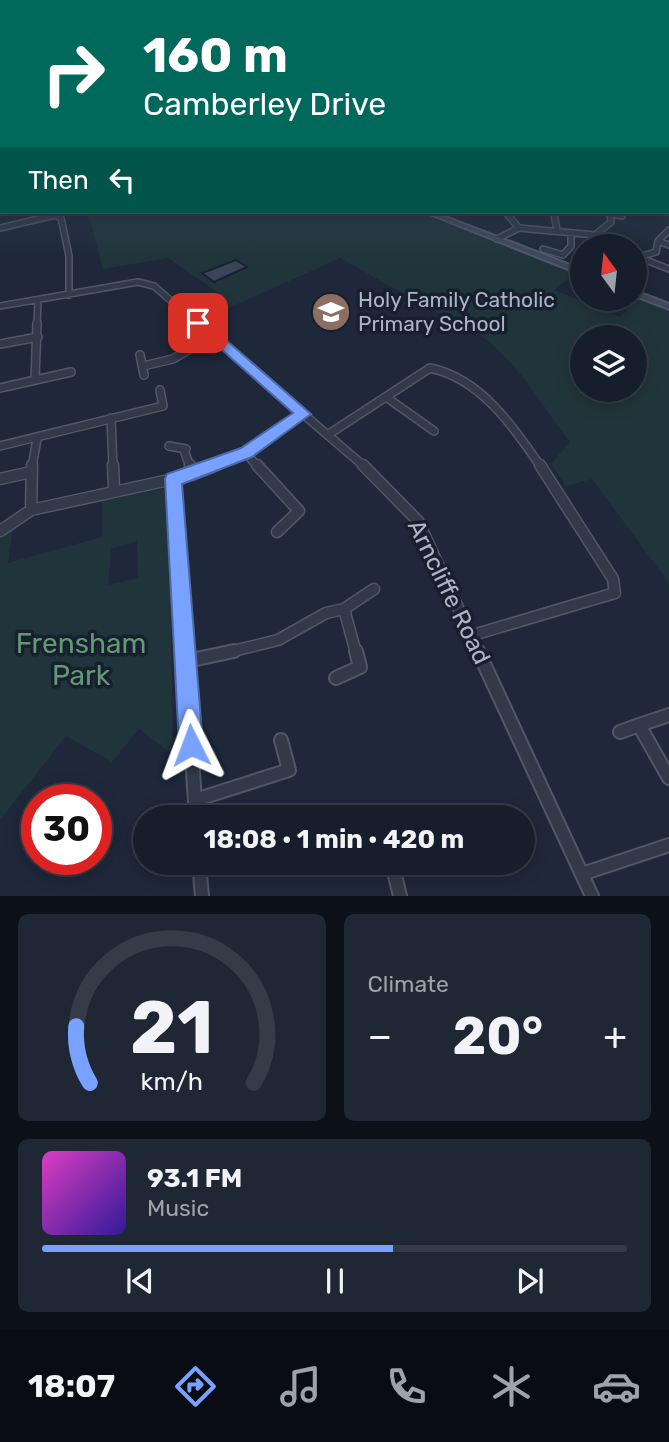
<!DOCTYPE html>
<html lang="en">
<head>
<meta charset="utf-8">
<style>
  :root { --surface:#161e2c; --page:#1f2734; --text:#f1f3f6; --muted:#9ea2a9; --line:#353c48; --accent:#79a1ff }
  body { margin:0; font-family:Rubik,sans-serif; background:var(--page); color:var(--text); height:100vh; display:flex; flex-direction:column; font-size:26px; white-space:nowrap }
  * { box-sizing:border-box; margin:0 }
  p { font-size:23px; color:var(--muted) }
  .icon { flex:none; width:38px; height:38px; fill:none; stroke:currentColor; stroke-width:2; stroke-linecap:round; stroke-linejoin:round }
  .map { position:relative; height:896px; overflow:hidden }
  .details { display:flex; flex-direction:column; gap:18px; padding:18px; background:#0c1018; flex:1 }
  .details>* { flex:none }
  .guide { position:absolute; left:0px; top:0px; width:670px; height:214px; box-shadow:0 4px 18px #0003,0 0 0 2px var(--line); background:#00695c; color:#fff; overflow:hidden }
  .needle { width:46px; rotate:345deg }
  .fabs { position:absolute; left:570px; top:234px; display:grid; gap:14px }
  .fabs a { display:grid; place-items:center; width:77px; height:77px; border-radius:50%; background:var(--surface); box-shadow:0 4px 18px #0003,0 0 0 2px var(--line); font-size:35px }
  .speed { position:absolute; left:21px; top:784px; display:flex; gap:14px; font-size:35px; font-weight:700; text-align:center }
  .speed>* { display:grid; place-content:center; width:91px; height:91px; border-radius:50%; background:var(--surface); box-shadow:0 4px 18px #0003,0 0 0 2px var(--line); line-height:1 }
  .speed .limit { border:10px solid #d22; background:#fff; color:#111 }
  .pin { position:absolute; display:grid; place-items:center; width:60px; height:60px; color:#fff; margin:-30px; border-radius:14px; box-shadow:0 4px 10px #0006 }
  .me { position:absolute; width:77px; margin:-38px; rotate:357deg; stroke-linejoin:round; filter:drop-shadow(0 0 5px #0008) }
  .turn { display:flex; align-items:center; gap:24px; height:147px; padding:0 28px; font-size:32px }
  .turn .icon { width:91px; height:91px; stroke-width:2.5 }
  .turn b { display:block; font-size:49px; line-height:60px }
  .then { display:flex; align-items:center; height:66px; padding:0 28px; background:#0003; gap:14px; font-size:26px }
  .big { font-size:52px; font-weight:700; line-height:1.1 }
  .details .card { flex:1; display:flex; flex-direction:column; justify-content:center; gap:10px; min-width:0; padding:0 24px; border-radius:10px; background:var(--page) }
  .details .dial { align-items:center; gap:0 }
  .dial svg { height:182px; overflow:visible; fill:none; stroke:var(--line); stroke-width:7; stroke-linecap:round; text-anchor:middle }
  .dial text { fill:var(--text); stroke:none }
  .song { display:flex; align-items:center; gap:21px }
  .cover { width:84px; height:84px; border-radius:10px; background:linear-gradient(135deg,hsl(310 70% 55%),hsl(250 70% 35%)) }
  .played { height:7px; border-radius:4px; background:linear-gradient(90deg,var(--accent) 60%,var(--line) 60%) }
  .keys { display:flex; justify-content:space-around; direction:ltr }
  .heat { display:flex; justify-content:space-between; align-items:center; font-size:38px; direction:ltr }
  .details .tiles { flex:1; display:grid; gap:18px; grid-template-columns:1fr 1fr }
  .card:last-child { grid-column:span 2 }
  .trip { position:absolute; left:133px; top:805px; width:402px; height:70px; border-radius:35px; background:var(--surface); box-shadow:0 4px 18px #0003,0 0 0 2px var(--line); font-weight:700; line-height:70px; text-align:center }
  .tabs { display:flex; height:112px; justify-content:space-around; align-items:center; background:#090c12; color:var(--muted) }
  .tabs .icon { width:49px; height:49px }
  .tabs .active { color:var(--accent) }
  .tabs b { font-size:32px; color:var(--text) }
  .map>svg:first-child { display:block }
</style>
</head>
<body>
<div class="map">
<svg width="669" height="896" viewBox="0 0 669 896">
  <rect width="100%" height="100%" fill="#1e283a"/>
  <!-- green -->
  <path fill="#20353b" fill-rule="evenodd" d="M 88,212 L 422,212 L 575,273 L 554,290 L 620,317 L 639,298 L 669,310 L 669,583 L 592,479 L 566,486 L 551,464 L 570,442 C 534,395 504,337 446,317 L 340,258 L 202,320 L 189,309 L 220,294 L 168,258 L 103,269 ZM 583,338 L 635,338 L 635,390 L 583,390 Z
    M 164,489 L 170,571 L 173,755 L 139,729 L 112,762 L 66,736 L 0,820 L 0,535 L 13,527 L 8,563 L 102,537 L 102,501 ZM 137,541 L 138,578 L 108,585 L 111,549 Z"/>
  <!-- building -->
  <path fill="#3a455a" stroke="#1a2130" stroke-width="2" d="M 236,260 L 247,267 L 214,282 L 202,273 Z"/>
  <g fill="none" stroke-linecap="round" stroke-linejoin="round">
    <!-- street-far4 casing -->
    <g stroke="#505768" stroke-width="6">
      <path id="street-far4" d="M 505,212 L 509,216
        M 554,212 L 555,216
        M 610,212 L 610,216
        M 610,214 L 622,216
        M 50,216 L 57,216"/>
    </g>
    <!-- street-far3 casing -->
    <g stroke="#505768" stroke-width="8">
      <path id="street-far3" d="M 507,214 L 519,228
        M 554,214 L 557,230
        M 613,214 L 622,216
        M 0,228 L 55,215 L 61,218 L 69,256 L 69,295
        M 497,239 L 519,228 L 595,235 L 611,222 L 610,214
        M 658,241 L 669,245
        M 543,249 L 563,255 L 571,246 L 571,233
        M 638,257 L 669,269
        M 635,258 L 656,252 L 658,241 L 669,230
        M 0,306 L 138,282 L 154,286 L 199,325
        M 37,325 L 38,300"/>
    </g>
    <!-- street-far2 casing -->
    <g stroke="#505768" stroke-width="10">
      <path id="street-far2" d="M 197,323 L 365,467
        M 0,344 L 38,337
        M 140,355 L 144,375
        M 143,366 L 173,359 L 214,335
        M 35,380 L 37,323
        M 0,388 L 71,372
        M 386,397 L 434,431
        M 111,418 L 113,467
        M 329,434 L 430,368 C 480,378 513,426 541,467
        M 0,446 L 163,406 L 160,390
        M 169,446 L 186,449
        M 184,450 L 190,467
        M 246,453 L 258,467
        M 32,467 L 37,439
        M 213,467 L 246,453 L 303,414"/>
    </g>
    <!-- street-far1 casing -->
    <g stroke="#505768" stroke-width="13">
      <path id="street-far1" d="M 113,465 L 114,490
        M 190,465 L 192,475
        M 257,465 L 299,511 L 277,532
        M 363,465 L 418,521 L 479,653
        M 0,479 L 31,472
        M 173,479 L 185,653
        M 31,510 L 32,465
        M 0,531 L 31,510 L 192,475 L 217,465
        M 344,609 L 374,589
        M 473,635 L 615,593 L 613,579 L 540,465
        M 225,653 L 278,640 L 326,613 L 344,609 L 356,653"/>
    </g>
    <!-- street casing -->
    <g stroke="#505768" stroke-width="16">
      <path id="street" d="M 185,651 L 196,817
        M 478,651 L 592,896
        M 187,661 L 234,651
        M 336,678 L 360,667 L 356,651
        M 669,715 L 639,725 L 669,778
        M 620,732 L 639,725
        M 195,800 L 289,770 L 281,740
        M 199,863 L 202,896
        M 392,863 L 400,896
        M 582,874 L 669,845"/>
    </g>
    <!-- secondary casing -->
    <g stroke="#505768" stroke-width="4">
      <path id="secondary" d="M 425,212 L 433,212 L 583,270 L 583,275 Z
        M 635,291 L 669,304 L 669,309 L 635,296 Z"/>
    </g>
    <!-- street-far4 -->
    <use href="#street-far4" stroke="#323a4a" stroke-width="4.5"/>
    <!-- street-far3 -->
    <use href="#street-far3" stroke="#323a4a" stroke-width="5"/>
    <!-- street-far2 -->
    <use href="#street-far2" stroke="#323a4a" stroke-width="7"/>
    <!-- street-far1 -->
    <use href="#street-far1" stroke="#323a4a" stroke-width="10"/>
    <!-- street -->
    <use href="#street" stroke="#323a4a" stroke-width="12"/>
    <!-- secondary -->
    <use href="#secondary" fill="#40485d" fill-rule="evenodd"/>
  </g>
  <!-- sky -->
  <linearGradient id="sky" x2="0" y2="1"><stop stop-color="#101620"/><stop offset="0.52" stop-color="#3b4860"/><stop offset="1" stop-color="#3b4860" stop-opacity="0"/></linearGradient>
  <rect width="669" height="258" fill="url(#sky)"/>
  <!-- route -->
  <path fill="#79a1ff" stroke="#4f69a6" stroke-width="2" d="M 194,320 L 203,320 L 311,414 L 252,457 L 182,484 L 203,745 L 200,753 L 191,757 L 183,753 L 179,745 L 165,479 L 167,474 L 241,448 L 293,413 L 194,325 Z"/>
  <!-- icons -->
  <defs>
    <g id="school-disc" transform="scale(2.0125)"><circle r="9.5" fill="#8d6e63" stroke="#181f2e"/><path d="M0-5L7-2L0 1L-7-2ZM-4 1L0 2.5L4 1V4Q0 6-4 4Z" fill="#fff"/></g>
  </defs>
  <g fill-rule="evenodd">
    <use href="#school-disc" x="331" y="312"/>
  </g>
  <g text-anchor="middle" stroke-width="7" stroke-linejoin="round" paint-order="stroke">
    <!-- far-poi labels -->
    <g font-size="21" fill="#acb4c7" stroke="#181f2e" text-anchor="start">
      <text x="358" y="307">Holy Family Catholic<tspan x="358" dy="24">Primary School</tspan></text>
    </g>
    <!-- street labels -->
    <g font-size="24" fill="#acb4c7" stroke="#181f2e">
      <text transform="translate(449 592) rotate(64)" y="8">Arncliffe Road</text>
    </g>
    <!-- near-park labels -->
    <g font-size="28" fill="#629974" stroke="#181f2e">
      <text x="81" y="653">Frensham<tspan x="81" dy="32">Park</tspan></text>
    </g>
  </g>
</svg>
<div class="fabs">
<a><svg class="needle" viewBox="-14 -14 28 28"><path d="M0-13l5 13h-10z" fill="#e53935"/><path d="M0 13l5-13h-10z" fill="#9ea2a9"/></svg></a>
<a><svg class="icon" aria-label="layers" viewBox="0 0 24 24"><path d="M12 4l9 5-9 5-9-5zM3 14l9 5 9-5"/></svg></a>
</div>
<div class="speed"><div class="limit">30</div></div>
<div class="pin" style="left:198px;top:323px;background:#d93025"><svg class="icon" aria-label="arrive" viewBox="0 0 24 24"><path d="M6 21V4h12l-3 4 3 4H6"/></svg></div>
<svg class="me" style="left:191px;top:745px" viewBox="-20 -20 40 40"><path d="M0-17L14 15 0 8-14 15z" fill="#79a1ff" stroke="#fff" stroke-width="4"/></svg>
<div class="trip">18:08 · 1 min · 420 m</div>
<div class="guide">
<div class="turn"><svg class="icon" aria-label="right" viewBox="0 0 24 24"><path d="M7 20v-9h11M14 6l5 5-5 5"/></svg><div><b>160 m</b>Camberley Drive</div></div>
<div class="then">Then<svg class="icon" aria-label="left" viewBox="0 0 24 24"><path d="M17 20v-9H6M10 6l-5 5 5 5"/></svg></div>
</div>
</div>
<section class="details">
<div class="tiles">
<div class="card dial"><svg viewBox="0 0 100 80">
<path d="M14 69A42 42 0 1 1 86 69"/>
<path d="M14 69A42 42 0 0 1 8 44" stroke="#79a1ff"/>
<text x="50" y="56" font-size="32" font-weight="700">21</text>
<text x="50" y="72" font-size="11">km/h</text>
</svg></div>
<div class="card"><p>Climate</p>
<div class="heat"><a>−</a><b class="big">20°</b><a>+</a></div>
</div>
<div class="card">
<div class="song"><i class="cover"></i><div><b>93.1 FM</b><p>Music</p></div></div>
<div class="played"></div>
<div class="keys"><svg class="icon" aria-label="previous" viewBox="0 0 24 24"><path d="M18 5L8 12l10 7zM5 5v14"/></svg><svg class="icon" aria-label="pause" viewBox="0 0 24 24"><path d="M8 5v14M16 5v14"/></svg><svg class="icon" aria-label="next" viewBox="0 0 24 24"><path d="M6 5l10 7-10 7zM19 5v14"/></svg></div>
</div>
</div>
</section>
<nav class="tabs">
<b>18:07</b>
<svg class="icon active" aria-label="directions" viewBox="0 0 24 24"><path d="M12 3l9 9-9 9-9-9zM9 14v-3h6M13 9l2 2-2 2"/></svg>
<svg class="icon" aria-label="music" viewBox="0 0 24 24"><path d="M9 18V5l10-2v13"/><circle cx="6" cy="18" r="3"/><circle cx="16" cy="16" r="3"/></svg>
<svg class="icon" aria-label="phone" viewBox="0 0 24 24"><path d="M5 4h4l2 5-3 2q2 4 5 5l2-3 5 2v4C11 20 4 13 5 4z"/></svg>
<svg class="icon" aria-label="climate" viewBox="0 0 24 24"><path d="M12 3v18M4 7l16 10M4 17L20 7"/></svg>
<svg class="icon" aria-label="car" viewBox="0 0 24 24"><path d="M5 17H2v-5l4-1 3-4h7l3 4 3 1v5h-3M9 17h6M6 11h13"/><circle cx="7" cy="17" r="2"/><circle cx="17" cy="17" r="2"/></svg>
</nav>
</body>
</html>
